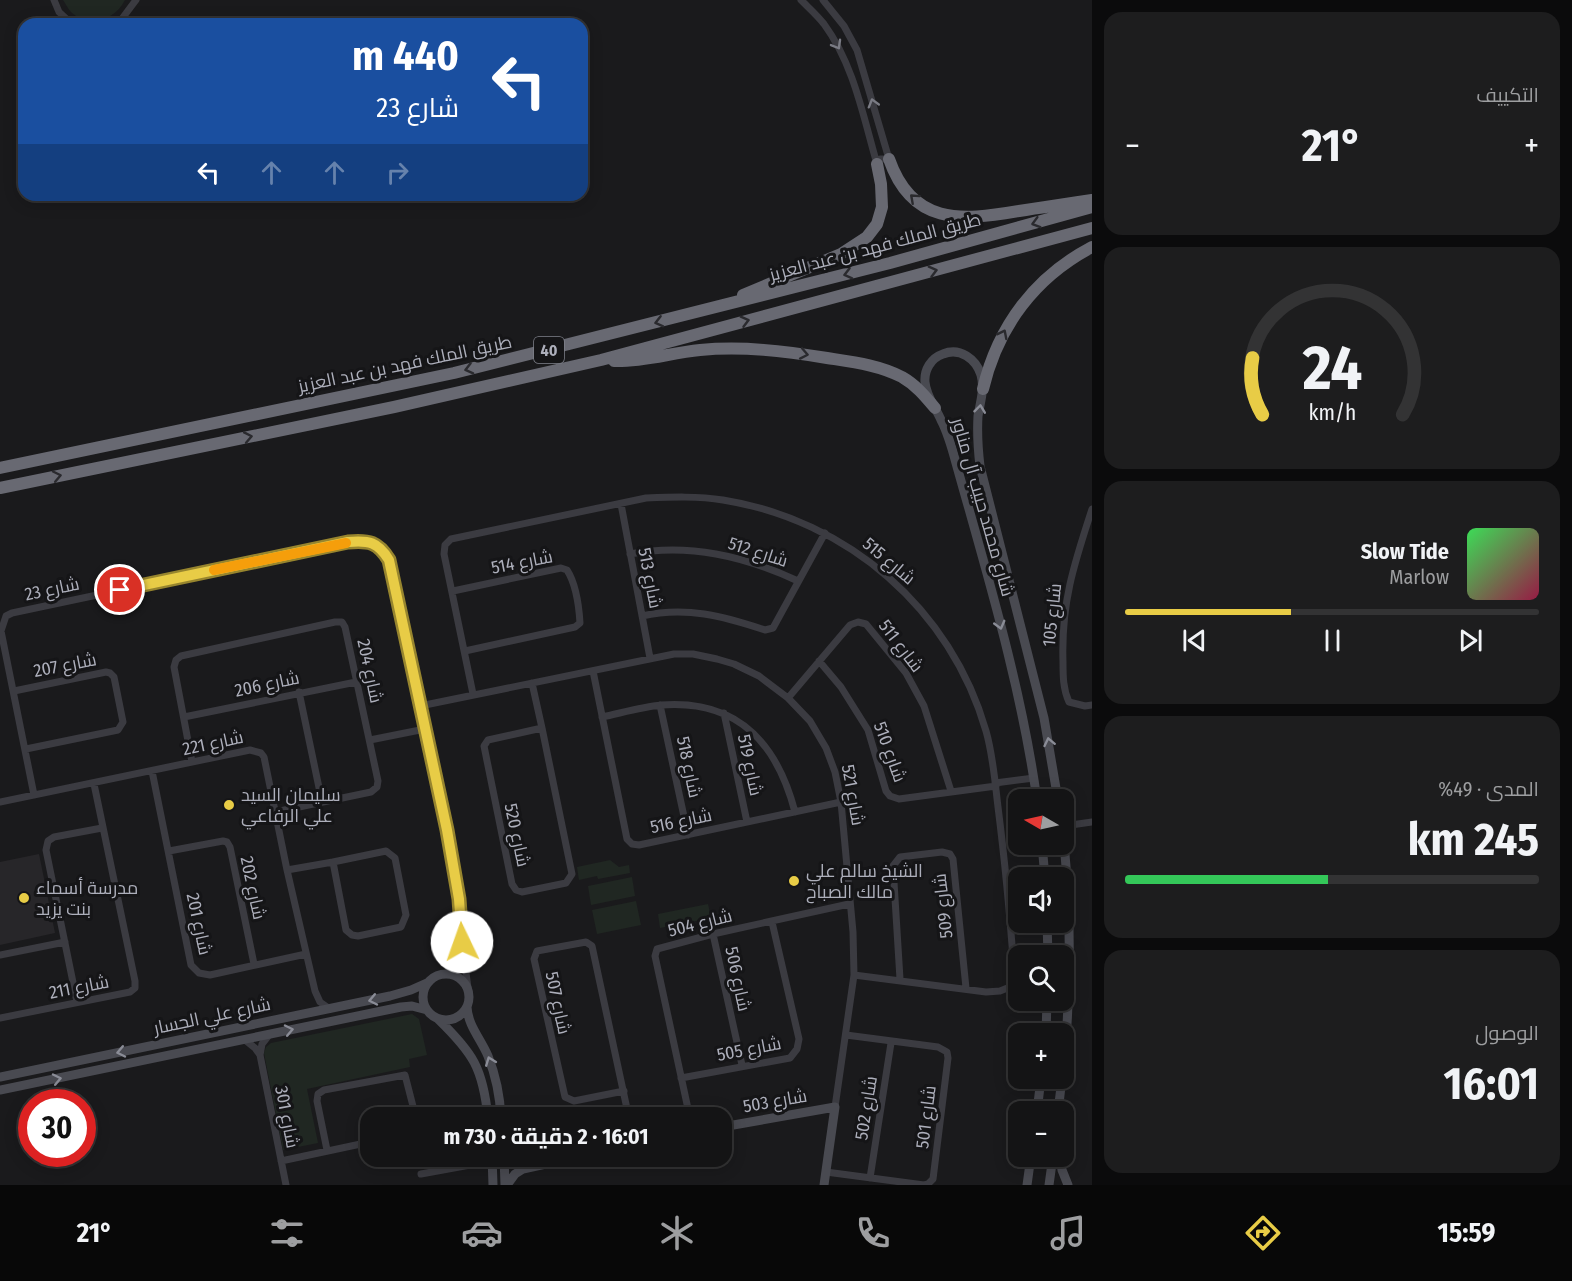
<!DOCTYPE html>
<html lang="ar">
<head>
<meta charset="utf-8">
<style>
  :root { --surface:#141415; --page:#1d1d1e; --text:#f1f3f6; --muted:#9d9ea0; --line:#333334; --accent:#e8cc46 }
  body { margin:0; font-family:"Fira Sans Condensed",Cairo,sans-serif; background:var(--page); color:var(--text); direction:rtl; height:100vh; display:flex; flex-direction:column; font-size:22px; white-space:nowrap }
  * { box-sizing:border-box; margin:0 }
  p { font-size:20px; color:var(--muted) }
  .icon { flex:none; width:33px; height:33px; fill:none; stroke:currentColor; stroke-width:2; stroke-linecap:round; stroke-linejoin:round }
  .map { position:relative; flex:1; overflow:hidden; direction:ltr }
  .side { display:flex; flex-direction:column; gap:12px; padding:12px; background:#0b0b0c; width:480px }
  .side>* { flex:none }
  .guide { position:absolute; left:18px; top:18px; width:570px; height:183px; border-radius:18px; box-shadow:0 3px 15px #0003,0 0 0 2px var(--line); direction:rtl; background:#1a4fa0; color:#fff; overflow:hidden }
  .needle { width:39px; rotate:279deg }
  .fabs { position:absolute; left:1008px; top:789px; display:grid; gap:12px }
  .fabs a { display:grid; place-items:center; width:66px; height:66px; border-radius:12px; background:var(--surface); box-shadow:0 3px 15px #0003,0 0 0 2px var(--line); font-size:30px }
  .speed { position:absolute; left:18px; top:1089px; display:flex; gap:12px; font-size:30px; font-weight:700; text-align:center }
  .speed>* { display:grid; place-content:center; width:78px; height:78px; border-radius:50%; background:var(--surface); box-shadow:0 3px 15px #0003,0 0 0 2px var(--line); line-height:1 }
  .speed .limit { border:9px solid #d22; background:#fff; color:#111 }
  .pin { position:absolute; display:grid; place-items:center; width:51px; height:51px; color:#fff; margin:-26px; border:3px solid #fff; border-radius:50%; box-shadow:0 2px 6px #0007 }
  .me { position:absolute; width:66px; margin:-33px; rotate:357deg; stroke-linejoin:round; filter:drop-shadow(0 0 4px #0008) }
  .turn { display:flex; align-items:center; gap:21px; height:126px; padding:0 30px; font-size:27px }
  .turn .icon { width:78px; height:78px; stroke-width:2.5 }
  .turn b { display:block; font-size:42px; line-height:51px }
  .lanes { display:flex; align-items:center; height:57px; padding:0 30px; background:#0003; justify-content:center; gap:30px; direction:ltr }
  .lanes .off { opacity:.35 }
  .big { font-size:45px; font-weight:700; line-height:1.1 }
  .side .card { flex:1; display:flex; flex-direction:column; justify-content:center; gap:9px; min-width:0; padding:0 21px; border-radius:18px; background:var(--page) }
  .side .dial { align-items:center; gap:0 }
  .dial svg { height:156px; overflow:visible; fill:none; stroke:var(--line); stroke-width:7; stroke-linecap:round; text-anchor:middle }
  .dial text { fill:var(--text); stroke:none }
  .song { display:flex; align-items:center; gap:18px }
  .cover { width:72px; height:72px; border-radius:9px; background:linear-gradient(135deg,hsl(130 70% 55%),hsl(340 70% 35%)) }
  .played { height:6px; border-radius:3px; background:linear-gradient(90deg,var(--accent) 40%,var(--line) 40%) }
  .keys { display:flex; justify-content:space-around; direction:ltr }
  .heat { display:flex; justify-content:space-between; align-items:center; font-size:33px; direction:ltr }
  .charge { height:9px; border-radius:4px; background:linear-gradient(90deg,#34c759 49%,var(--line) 0) }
  .trip { position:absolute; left:360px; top:1107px; width:372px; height:60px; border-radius:18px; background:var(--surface); box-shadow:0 3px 15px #0003,0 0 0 2px var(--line); font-weight:700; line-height:60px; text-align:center; direction:rtl }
  .tabs { display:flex; height:96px; justify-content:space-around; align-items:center; background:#080808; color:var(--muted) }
  .tabs .icon { width:42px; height:42px }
  .tabs .selected { color:var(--accent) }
  .tabs b { font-size:27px; color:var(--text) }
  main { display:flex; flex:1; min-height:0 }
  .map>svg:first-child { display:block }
</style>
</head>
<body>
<main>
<section class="side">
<div class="card"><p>التكييف</p>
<div class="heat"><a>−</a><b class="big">21°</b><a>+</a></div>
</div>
<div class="card dial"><svg viewBox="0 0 100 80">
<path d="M14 69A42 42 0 1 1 86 69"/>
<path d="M14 69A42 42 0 0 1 9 40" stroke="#e8cc46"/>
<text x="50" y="56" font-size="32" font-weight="700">24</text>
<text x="50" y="72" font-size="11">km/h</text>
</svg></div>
<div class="card">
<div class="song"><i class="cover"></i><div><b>Slow Tide</b><p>Marlow</p></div></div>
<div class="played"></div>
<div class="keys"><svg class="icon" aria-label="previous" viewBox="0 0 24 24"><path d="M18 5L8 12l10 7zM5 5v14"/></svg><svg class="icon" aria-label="pause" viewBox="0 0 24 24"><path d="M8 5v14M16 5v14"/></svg><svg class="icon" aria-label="next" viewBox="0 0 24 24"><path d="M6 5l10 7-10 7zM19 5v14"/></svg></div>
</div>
<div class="card"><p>المدى · 49%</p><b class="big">245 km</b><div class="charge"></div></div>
<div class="card"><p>الوصول</p><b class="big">16:01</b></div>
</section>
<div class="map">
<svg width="1092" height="1185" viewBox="0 0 1092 1185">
  <rect width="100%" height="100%" fill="#1a1a1c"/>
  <!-- built -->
  <path fill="#272629" d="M 39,854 L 55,933 L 0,945 L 0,862 Z"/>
  <!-- green -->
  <path fill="#202722" d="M 63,0 L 125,0 C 115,20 89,29 71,12 C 68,9 66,4 63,0 Z
    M 610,860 L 619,867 L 629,865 L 630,873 L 598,879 L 597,876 L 579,880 L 577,867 Z
    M 632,877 L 635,896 L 591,905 L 588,886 Z
    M 636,901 L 641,925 L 597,934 L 592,910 Z
    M 708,904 L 711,918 L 660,928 L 658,914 Z
    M 412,1014 L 419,1019 L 427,1055 L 409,1059 L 410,1067 L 307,1089 L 318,1143 L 283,1150 L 264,1053 L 266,1047 L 271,1043 Z"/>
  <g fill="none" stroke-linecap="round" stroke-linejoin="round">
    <!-- street -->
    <path stroke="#3b3b41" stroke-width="7" d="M 54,0 L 59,12 L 72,24
      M 801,0 C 809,8 817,15 824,24 C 854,65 863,116 877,164 L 880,159 L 889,159 L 857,50 L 844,26 L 823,0
      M 118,24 L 136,0
      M 621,504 L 650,658
      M 1092,509 C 1074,564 1061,603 1063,662 C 1063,676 1063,689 1069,702 L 1085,706 L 1092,705
      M 630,554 C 689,543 744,556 798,581
      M 453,591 L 561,568 L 567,570 C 576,584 579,607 580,623 L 575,627 L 465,651
      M 642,616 C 686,606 723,616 765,630 L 773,628 L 825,533
      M 819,661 L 841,687 L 868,730 L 886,791 L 890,796 L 899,799 L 996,786
      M 593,671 L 627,839 L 632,844 L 639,845 L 841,802
      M 532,683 L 542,728 L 488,740 L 484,746 L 512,884 L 516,890 L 522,892 L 566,883 L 572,874 L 542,728
      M 14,691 L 106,672 L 110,673 L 114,677 L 123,722 L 118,730 L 26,749
      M 299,692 L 322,802
      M 473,694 L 444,554 L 445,545 L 451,539 L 646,498 C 672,497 698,496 723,500 C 848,520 951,609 986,731 C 993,755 995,782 998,807 C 1005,862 1010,916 1014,971 L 1013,981 L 1010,987 L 1000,991 L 986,992 L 854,975
      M 788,698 L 850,625 L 858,622 L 866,624 L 906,673 L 924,706 L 951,791
      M 660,705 L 688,835
      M 420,706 L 674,654 L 693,654 L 717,659 L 734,664 L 759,676 L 788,698 L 810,721 L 826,748 L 835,772 L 841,802 L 853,932 L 854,975 L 835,1107
      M 724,713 L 747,822
      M 184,717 L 356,682
      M 602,717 C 621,713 642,707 661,705 C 738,699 777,743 795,812
      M 370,740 L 425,729
      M 192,762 L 174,667 L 176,660 L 181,656 L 335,622 L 342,622 L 345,627 L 378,781 L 377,787 L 371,792 L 275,812
      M 152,771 L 191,965 L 199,973 L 210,975 L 306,954
      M 995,783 L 1034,778
      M 34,795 L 1,631 L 6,616 L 12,613 L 348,542 C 369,540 378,543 389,560 L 447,830 L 459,899 L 462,931 L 461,950 L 458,962 L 448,974
      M 0,802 L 250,750 L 261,753 L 264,757 L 287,870 L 315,991 L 320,1002 L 330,1009
      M 1064,826 L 1092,822
      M 169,851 L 223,841 L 227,842 L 230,847 L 254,964
      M 287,870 L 333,862 L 346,930 L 352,935 L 358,936 L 401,927 L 406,915 L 395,858 L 386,851 L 333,862
      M 713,934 L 742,1065
      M 463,950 L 468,988
      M 0,955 L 65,942
      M 900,979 L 893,866 L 900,857 L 942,852 L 950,854 L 953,859 L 966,988
      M 77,1002 L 46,850 L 48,841 L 54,837 L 102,828
      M 0,1018 L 130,992 L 135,988 L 135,981 L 94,784
      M 269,1035 L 262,1044 L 260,1055 L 286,1185
      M 245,1040 L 255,1048 L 260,1055
      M 681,1078 L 790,1058 L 797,1049 L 799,1039 L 772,922
      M 624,1091 L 574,1101 L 565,1097 L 534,959 L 537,951 L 586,942 L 592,946 L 629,1118
      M 690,1118 L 655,956 L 657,949 L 713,934 L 849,904
      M 327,1150 L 317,1101 L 318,1094 L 324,1090 L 405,1075 L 416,1118
      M 281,1161 L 370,1142
      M 826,1172 L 924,1185 L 928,1184 L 933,1179 L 948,1058 L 947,1052 L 938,1047 L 846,1035
      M 421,1174 L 492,1161
      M 870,1178 L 891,1043"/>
    <!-- secondary -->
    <path stroke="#494a51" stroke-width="9" d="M 1037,800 C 1021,685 987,574 956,463 C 952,448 948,433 941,420 C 936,408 926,396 925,382 C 924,370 931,358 943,354 C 960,347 976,359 981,375 C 985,389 980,403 978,416 C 977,433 978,449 980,466 L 1044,718 L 1058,800
      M 1064,843 C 1071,915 1071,989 1064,1062
      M 1042,844 L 1045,878
      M 1047,922 L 1048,956
      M423 997a23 23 0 1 1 46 0a23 23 0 1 1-46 0Z
      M 467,1007 C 468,1026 481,1039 488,1056 C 496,1076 500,1096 501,1118
      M 438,1019 C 473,1053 483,1068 488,1118
      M 1046,1034 L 1047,1000
      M 0,1077 L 390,996 L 411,990 L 429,982
      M 0,1090 L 401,1007 L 412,1006 L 427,1010
      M 1037,1112 L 1041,1078
      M 1058,1112 L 1062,1078
      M 722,1127 L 835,1107 L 824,1185
      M 492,1156 L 493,1185
      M 504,1156 L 505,1185
      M 506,1156 L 514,1163 L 527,1167
      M 1060,1156 L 1062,1170 L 1068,1185
      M 507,1185 L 515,1174 L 523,1169 L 582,1156
      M 1027,1185 L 1031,1156
      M 1049,1185 L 1053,1156"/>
    <!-- highway -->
    <path stroke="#686972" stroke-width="12" d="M 889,159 C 912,225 960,221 1019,211 C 1043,207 1068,204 1092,200
      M 743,295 L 841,254 L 867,237 L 877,224 L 882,207 L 881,184 L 877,164
      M 614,361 C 643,362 670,353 700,350 C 743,346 784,351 827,358 C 853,362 879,365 902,377 C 916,385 925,396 935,408
      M 983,389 C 998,326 1035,277 1092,247
      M 0,468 L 454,373 L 890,263 L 1092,207
      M 0,488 L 394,407 L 601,360 L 1092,228"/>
  </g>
  <!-- one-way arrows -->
  <defs><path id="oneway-chevron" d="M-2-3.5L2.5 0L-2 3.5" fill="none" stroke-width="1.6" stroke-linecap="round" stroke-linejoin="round" transform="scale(1.5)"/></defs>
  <g stroke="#7a7b84">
    <use href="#oneway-chevron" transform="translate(837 45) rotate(60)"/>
    <use href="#oneway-chevron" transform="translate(873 103) rotate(-106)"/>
  </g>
  <g stroke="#2a2a2e">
    <use href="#oneway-chevron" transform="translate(914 198) rotate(-138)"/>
    <use href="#oneway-chevron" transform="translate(1036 223) rotate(164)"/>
    <use href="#oneway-chevron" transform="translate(933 271) rotate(-15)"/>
    <use href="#oneway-chevron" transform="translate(848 274) rotate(166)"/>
    <use href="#oneway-chevron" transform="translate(745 321) rotate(-15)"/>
    <use href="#oneway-chevron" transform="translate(659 322) rotate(166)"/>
    <use href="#oneway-chevron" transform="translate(1003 334) rotate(-63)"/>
    <use href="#oneway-chevron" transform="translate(804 354) rotate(11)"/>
    <use href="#oneway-chevron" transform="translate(469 369) rotate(166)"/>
    <use href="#oneway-chevron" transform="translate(248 437) rotate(-11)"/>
    <use href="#oneway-chevron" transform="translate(57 476) rotate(-12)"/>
  </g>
  <g stroke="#8a8c96">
    <use href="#oneway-chevron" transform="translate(980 409) rotate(-83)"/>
    <use href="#oneway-chevron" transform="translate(1000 625) rotate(75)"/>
    <use href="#oneway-chevron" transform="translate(1049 742) rotate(-102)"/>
    <use href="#oneway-chevron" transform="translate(373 1000) rotate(168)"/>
    <use href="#oneway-chevron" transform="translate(289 1030) rotate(-12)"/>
    <use href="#oneway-chevron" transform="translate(121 1052) rotate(168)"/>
    <use href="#oneway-chevron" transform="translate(490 1061) rotate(-111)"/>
    <use href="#oneway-chevron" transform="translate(57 1079) rotate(-12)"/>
  </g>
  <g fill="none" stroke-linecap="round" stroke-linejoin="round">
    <!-- route casing -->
    <g stroke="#97852e" stroke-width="15">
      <path id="route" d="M 120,590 L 348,542 C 369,540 378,542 389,560 L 447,830 L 459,899 L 462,942"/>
    </g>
    <!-- route -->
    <use href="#route" stroke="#e8cc46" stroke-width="10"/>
    <!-- slow -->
    <path stroke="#f59e0b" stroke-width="10" d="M 214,570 L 346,543"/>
  </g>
  <!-- markers -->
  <g fill="#e8cc46" stroke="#151517" stroke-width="2">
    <circle cx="229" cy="805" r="6"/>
    <circle cx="794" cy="881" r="6"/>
    <circle cx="24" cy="898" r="6"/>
  </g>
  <g text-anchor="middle" stroke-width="6" stroke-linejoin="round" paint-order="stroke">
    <!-- shield labels -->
    <rect fill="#151517" stroke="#7f818a" stroke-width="1.5" x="534" y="337" width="30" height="26" rx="4.5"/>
    <g font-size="16" font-weight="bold" fill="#adafbb">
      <text x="549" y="356">40</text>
    </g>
    <!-- street labels -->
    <g font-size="18" fill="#adafbb" stroke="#151517">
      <text transform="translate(875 247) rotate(-15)" y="6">طريق الملك فهد بن عبد العزيز</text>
      <text transform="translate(405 364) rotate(-12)" y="6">طريق الملك فهد بن عبد العزيز</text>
      <text transform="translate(983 507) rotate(74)" y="6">شارع محمد حبيب آل مناور</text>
      <text transform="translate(758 552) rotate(18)" y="6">شارع 512</text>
      <text transform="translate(889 561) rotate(40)" y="6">شارع 515</text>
      <text transform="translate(522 562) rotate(-11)" y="6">شارع 514</text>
      <text transform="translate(650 578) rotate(79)" y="6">شارع 513</text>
      <text transform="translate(52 589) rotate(-12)" y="6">شارع 23</text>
      <text transform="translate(1052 615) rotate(-84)" y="6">شارع 105</text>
      <text transform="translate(901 646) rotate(53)" y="6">شارع 511</text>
      <text transform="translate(65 665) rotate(-11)" y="6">شارع 207</text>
      <text transform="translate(370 671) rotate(78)" y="6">شارع 204</text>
      <text transform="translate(267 684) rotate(-12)" y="6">شارع 206</text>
      <text transform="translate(213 743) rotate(-12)" y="6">شارع 221</text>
      <text transform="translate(890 752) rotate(70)" y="6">شارع 510</text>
      <text transform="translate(750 765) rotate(78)" y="6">شارع 519</text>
      <text transform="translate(689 767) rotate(78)" y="6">شارع 518</text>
      <text transform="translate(853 795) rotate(80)" y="6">شارع 521</text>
      <text transform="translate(681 821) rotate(-12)" y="6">شارع 516</text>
      <text transform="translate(517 835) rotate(78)" y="6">شارع 520</text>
      <text transform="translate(253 888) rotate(78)" y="6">شارع 202</text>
      <text transform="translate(943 906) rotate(-96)" y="6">شارع 509</text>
      <text transform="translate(700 923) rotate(-14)" y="6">شارع 504</text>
      <text transform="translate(199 924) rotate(78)" y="6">شارع 201</text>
      <text transform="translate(738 979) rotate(78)" y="6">شارع 506</text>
      <text transform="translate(79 987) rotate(-11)" y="6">شارع 211</text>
      <text transform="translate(558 1003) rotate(78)" y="6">شارع 507</text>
      <text transform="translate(212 1016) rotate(-12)" y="6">شارع علي الجسار</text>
      <text transform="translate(749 1049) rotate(-11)" y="6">شارع 505</text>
      <text transform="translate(775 1101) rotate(-10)" y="6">شارع 503</text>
      <text transform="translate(866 1108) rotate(-81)" y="6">شارع 502</text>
      <text transform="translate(287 1117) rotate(79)" y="6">شارع 301</text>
      <text transform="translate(926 1117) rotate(-83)" y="6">شارع 501</text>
    </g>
    <!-- poi labels -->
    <g font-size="18" fill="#adafbb" stroke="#151517" text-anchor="start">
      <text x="241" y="801">سليمان السيد<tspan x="241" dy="21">علي الرفاعي</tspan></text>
      <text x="806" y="877">الشيخ سالم علي<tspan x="806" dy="21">مالك الصباح</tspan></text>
      <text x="36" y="894">مدرسة أسماء<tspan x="36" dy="21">بنت يزيد</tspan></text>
    </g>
  </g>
</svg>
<div class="fabs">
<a><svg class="needle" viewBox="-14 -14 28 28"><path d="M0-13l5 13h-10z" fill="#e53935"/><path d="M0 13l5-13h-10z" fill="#9d9ea0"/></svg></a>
<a><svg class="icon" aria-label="sound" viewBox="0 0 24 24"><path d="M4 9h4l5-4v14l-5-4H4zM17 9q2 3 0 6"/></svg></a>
<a><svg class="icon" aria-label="search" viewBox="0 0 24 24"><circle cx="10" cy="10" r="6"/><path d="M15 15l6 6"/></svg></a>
<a>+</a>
<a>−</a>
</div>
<div class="speed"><div class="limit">30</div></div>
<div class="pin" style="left:120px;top:590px;background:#d93025"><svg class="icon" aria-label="arrive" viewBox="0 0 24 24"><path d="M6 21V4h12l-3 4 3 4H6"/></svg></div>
<svg class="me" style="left:462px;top:942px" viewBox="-20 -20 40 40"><circle r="19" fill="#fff"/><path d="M0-13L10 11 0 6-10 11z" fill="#e8cc46"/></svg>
<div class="trip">16:01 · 2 دقيقة · 730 m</div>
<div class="guide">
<div class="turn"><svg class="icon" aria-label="left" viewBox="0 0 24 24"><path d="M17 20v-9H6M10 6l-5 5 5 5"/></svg><div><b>440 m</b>شارع 23</div></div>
<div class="lanes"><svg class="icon" aria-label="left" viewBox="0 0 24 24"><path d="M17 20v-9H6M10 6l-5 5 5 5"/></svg><svg class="icon off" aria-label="ahead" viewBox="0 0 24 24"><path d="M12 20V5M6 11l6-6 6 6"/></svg><svg class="icon off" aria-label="ahead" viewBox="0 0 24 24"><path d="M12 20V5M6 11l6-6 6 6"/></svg><svg class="icon off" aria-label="right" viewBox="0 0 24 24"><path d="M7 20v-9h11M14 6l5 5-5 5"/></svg></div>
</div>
</div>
</main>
<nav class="tabs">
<b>15:59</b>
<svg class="icon selected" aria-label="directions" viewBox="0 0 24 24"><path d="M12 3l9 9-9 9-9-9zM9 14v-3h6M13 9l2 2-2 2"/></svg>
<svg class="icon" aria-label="music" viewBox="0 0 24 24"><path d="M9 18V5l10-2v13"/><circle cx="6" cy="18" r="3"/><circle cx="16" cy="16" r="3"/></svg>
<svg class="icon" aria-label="phone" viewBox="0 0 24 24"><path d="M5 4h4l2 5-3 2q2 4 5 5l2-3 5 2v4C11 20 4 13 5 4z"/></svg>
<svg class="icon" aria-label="climate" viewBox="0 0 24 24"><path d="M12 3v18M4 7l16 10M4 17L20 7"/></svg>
<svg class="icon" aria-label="car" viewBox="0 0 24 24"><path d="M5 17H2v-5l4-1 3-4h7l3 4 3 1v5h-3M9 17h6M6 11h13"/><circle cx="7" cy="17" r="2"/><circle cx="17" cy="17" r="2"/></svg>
<svg class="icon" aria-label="filters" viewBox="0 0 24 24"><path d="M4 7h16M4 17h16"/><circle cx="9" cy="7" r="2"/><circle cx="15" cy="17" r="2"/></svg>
<b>21°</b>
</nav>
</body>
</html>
